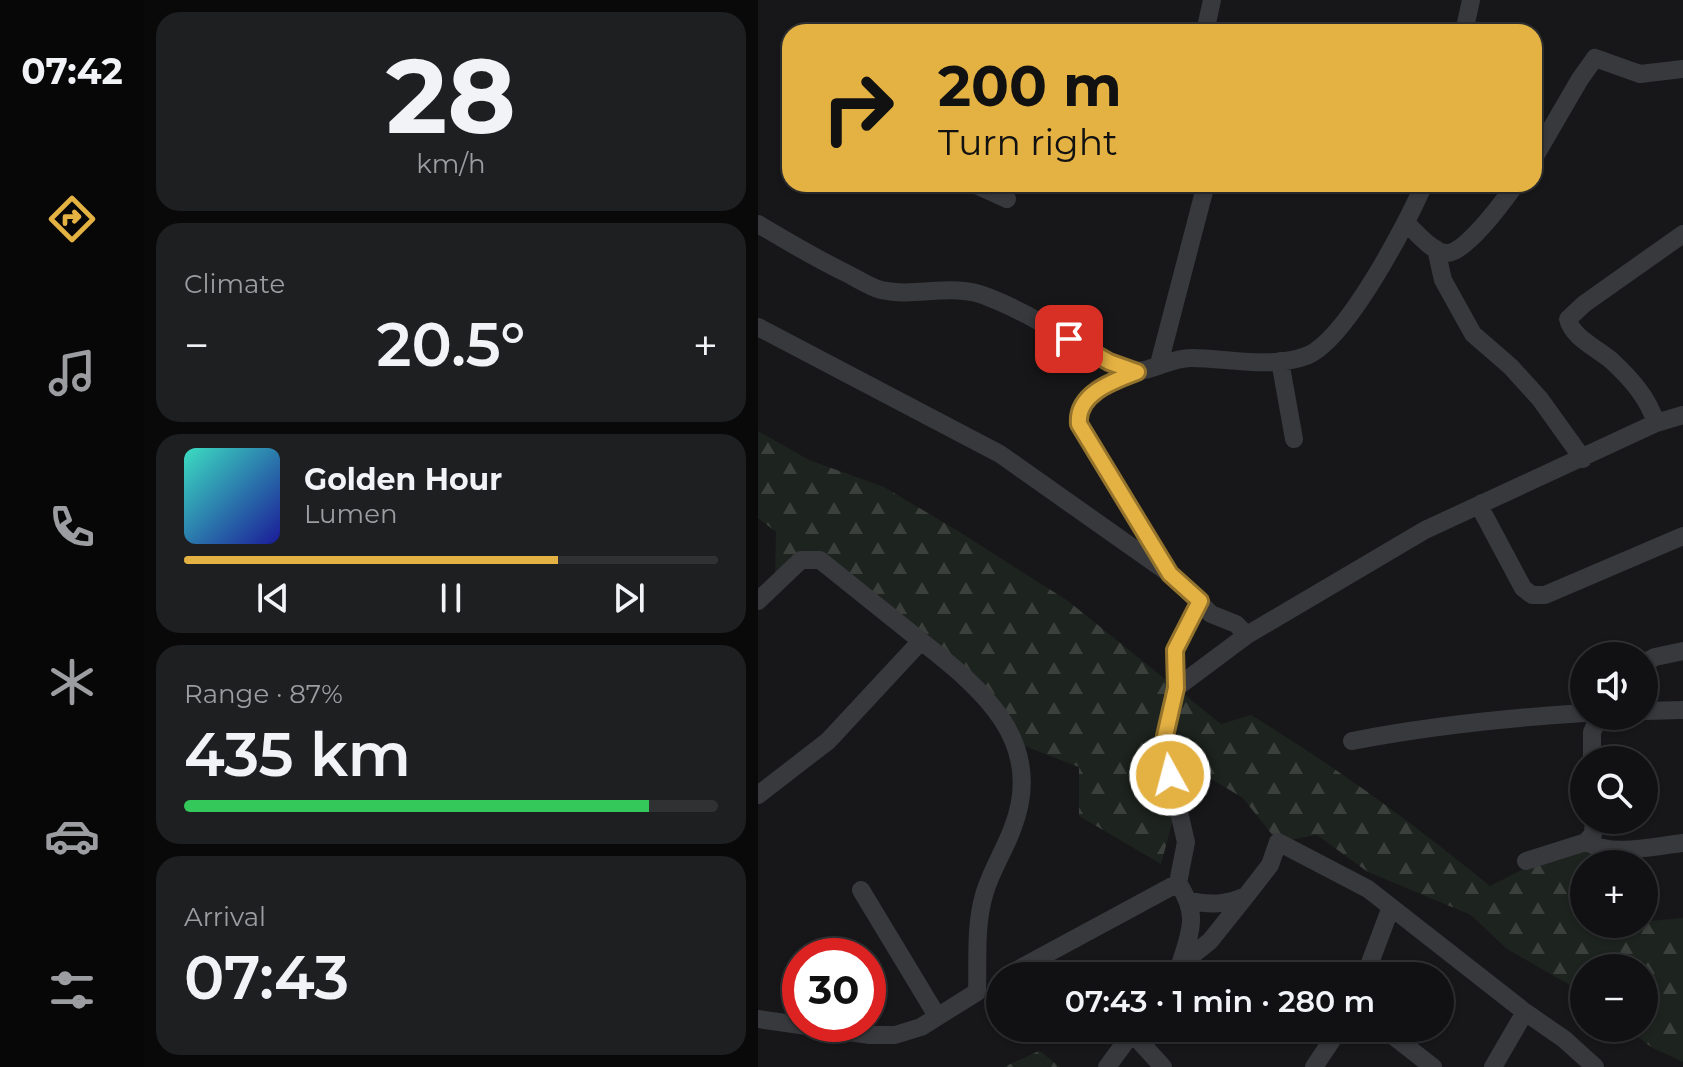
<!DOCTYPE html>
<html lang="en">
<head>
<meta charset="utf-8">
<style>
  :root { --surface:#111113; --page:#1e1f21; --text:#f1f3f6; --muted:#9c9da0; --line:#303133; --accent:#e4b143 }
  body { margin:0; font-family:Montserrat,sans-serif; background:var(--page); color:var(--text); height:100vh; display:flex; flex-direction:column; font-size:30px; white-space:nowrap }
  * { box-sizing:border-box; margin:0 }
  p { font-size:26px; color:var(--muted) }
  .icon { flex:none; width:44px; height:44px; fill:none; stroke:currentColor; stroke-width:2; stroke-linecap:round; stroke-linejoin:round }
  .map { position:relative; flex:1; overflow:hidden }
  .details { display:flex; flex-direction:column; gap:12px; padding:12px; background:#09090a; width:614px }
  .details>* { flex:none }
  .hud { position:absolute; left:24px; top:24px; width:760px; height:168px; border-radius:24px; box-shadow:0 2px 6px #0004,0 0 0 2px var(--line); background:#e4b143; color:#111; overflow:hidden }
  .buttons { position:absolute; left:812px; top:642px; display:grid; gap:16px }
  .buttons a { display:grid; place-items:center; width:88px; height:88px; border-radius:50%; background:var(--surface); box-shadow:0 2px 6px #0004,0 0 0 2px var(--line); font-size:40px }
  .speed { position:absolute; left:24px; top:938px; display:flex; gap:16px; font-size:40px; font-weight:700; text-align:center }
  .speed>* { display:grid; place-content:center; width:104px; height:104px; border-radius:50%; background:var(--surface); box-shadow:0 2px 6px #0004,0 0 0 2px var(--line); line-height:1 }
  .speed .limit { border:12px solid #d22; background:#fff; color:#111 }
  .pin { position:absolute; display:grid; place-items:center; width:68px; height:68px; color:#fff; margin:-34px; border-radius:16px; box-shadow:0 4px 12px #0006 }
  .me { position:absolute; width:88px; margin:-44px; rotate:353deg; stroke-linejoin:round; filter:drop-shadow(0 0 6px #0008) }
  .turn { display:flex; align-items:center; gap:28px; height:168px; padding:0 24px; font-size:36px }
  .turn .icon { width:104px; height:104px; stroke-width:2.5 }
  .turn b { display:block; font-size:56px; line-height:68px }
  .big { font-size:60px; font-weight:600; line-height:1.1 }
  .details .widget { flex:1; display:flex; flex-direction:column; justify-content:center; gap:12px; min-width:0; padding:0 28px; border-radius:24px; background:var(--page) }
  .details .dial { align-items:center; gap:0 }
  .dial b { font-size:104px; line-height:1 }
  .song { display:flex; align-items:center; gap:24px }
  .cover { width:96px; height:96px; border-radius:12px; background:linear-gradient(135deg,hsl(170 70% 55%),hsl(240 70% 35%)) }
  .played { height:8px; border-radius:4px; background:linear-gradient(90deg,var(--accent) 70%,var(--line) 70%) }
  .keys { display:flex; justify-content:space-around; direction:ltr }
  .heat { display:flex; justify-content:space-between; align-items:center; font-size:44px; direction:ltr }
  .charge { height:12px; border-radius:6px; background:linear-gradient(90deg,#34c759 87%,var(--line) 0) }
  .trip { position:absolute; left:228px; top:962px; width:468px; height:80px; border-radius:40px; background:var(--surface); box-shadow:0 2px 6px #0004,0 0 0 2px var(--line); font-weight:600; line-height:80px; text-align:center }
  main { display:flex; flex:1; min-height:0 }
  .dock { display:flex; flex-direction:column; width:144px; justify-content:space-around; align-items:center; background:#070708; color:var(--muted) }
  .dock .icon { width:56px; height:56px }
  .dock .on { color:var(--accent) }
  .dock b { font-size:36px; color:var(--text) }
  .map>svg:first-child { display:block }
</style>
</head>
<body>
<main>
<nav class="dock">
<b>07:42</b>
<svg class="icon on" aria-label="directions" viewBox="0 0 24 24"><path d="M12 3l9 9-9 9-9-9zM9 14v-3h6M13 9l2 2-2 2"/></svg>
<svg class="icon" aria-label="music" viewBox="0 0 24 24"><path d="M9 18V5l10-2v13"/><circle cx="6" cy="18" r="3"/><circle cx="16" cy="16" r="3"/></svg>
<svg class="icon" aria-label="phone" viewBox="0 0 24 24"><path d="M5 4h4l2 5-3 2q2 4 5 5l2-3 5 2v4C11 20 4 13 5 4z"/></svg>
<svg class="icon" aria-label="climate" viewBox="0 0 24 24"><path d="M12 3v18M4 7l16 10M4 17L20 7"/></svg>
<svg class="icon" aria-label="car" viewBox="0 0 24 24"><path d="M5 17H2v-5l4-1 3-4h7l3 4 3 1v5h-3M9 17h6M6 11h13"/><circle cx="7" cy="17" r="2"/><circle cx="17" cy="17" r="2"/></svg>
<svg class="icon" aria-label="filters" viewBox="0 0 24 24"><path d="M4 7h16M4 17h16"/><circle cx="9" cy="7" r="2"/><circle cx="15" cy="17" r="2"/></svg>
</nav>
<section class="details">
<div class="widget dial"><b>28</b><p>km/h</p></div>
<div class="widget"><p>Climate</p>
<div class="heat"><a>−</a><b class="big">20.5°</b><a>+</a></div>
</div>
<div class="widget">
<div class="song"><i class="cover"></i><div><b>Golden Hour</b><p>Lumen</p></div></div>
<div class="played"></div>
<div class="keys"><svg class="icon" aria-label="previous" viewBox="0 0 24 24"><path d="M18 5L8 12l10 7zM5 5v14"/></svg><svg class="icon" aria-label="pause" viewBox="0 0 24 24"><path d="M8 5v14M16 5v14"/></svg><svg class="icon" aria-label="next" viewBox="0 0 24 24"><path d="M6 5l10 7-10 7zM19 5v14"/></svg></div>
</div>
<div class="widget"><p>Range · 87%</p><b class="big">435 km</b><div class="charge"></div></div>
<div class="widget"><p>Arrival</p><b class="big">07:43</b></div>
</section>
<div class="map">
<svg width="925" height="1067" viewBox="0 0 925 1067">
  <defs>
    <pattern id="forest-firs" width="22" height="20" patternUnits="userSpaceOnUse" patternTransform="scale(2)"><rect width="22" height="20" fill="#1d231e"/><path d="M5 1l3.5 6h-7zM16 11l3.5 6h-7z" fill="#3b403c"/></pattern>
  </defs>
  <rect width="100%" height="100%" fill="#171719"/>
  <!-- forest -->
  <path fill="url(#forest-firs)" d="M 0,431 L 51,460 L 126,487 L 200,531 L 310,601 L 463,724 L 493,715 C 577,766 656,824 732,886 L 835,834 L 854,864 L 826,864 L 826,924 L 886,924 L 886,912 L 892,921 L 925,918 L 925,1062 L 893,1047 L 869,1028 L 886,1028 L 886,968 L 826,968 L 826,993 L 749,949 L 713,915 L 610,872 L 559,835 L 520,842 L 485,798 L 408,752 L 420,801 L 403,864 L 321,816 L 321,767 L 256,742 L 249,726 L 62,560 L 17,583 L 18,532 L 0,518 Z
    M 282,1051 L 302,1067 L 246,1067 L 281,1051 Z"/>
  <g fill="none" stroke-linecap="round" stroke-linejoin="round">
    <!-- minor -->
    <path stroke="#38393d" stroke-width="18" d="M 447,32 L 454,0
      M 706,32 L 713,0
      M 776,158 L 822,79 L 837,58 L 882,74 L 925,69
      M 216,184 L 249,199
      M 0,224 C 30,242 59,259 90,274 C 100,279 112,287 123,290 C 159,298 195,282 230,297 C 264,310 295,330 327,348 C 340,356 354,366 370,370 C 390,375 410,358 433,358 C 469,358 513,369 548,356 C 587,342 649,224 666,184
      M 649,224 C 659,233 674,252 688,253 C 707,255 747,199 758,184
      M 678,249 L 685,280 L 715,334 L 753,367 L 782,399 L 825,459
      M 0,327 L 242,454 L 412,574 L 453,614 L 478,624 L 489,635
      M 522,361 L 536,439
      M 401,364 L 448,184
      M 379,372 C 355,381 318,394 321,424 L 408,568
      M 898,423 L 925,415
      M 724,503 L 725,513 L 765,588 L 774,595 L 787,595 L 925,536
      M 0,601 L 43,560 L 62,560 L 163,641
      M 886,663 L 897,657 L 925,651
      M 418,688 L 489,635 L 667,530 L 898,423 C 890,398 874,380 855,362 C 841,349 814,338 810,319 L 826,304 L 925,234
      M 886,711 L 925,710
      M 594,741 C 671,726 748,718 826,713
      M 834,760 L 834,732 L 842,716
      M 0,795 L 70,741 L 163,641 C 223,688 288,741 255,827 C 247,850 233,870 226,895 C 217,926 220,960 219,992 L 163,1027 L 137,1035 L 112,1035 L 0,1019
      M 828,842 C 855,857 896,846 925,843
      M 768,861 L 828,842 L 835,834 L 836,820
      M 103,890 L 179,1016
      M 432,901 C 452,905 469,905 488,896
      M 633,907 L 767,1012 L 735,1067
      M 422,965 C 433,930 441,915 420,883 L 428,842 L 407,752 L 407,736 L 418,688 L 417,650 L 442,601
      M 248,976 L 420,883
      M 414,976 L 422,965 L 452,941 L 488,896 L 512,865 L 520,842 L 610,889 L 633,907 L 607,976
      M 767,1012 L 806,1039 L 837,1067
      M 625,1028 L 675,1067
      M 349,1067 L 374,1033 L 405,1067
      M 556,1067 L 582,1028"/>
  </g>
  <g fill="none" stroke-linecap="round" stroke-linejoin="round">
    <!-- route casing -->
    <g stroke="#94732c" stroke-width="20">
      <path id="route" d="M 311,339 L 351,362 L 379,372 C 355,381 318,394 321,424 L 412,574 L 442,601 L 417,650 L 418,688 L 407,736 L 407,752 L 412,775"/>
    </g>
    <!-- route -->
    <use href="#route" stroke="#e4b143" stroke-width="14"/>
  </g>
</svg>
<div class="buttons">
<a><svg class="icon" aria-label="sound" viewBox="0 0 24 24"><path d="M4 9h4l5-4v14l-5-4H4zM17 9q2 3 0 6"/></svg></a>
<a><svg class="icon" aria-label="search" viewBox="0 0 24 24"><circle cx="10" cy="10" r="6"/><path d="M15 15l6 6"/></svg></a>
<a>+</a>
<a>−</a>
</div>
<div class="speed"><div class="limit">30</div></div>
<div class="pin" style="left:311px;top:339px;background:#d93025"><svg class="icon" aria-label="arrive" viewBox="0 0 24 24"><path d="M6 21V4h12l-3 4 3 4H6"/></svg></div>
<svg class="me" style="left:412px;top:775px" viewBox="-20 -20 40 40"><circle r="17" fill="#e4b143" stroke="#fff" stroke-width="3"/><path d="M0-11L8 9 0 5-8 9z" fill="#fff"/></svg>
<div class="trip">07:43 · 1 min · 280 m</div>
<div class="hud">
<div class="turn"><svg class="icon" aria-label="right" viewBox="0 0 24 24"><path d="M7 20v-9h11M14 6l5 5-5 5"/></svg><div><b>200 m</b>Turn right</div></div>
</div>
</div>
</main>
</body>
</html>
